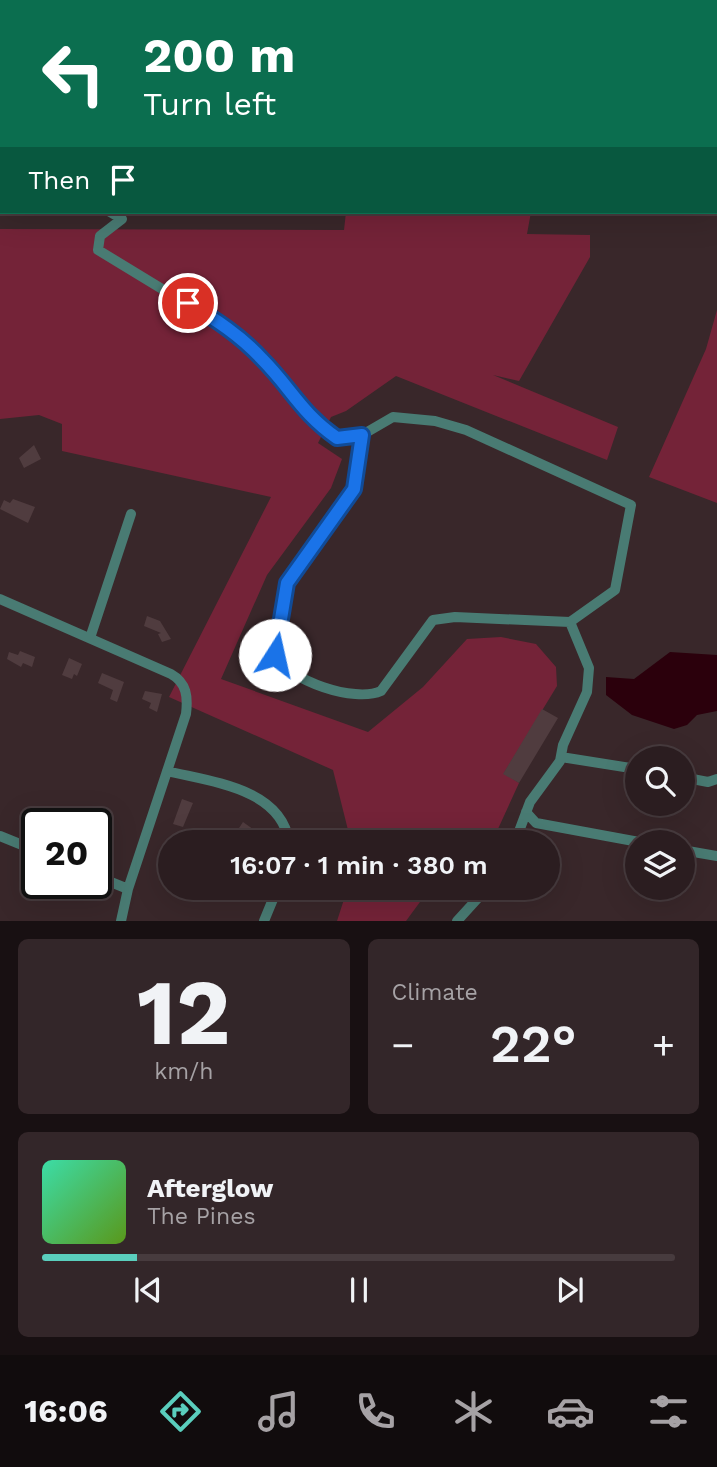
<!DOCTYPE html>
<html lang="en">
<head>
<meta charset="utf-8">
<style>
  :root { --surface:#2b1d20; --page:#332629; --text:#f1f3f6; --muted:#a6a2a5; --line:#473b3e; --accent:#5acebd }
  body { margin:0; font-family:"Work Sans",sans-serif; background:var(--page); color:var(--text); height:100vh; display:flex; flex-direction:column; font-size:26px; white-space:nowrap }
  * { box-sizing:border-box; margin:0 }
  p { font-size:23px; color:var(--muted) }
  .icon { flex:none; width:38px; height:38px; fill:none; stroke:currentColor; stroke-width:2; stroke-linecap:round; stroke-linejoin:round }
  .map { position:relative; height:921px; overflow:hidden }
  .panel { display:flex; flex-direction:column; gap:18px; padding:18px; background:#181012; flex:1 }
  .panel>* { flex:none }
  .hud { position:absolute; left:0px; top:0px; width:718px; height:214px; box-shadow:0 7px 28px #0002,0 0 0 2px var(--line); background:#0b6e4f; color:#fff; overflow:hidden }
  .fabs { position:absolute; left:625px; top:746px; display:grid; gap:14px }
  .fabs a { display:grid; place-items:center; width:70px; height:70px; border-radius:50%; background:var(--surface); box-shadow:0 7px 28px #0002,0 0 0 2px var(--line); font-size:35px }
  .speed { position:absolute; left:21px; top:808px; display:flex; gap:14px; font-size:35px; font-weight:700; text-align:center }
  .speed>* { display:grid; place-content:center; width:91px; height:91px; border-radius:50%; background:var(--surface); box-shadow:0 7px 28px #0002,0 0 0 2px var(--line); line-height:1 }
  .speed .limit { border:4px solid #111; border-radius:10px; background:#fff; color:#111 }
  .pin { position:absolute; display:grid; place-items:center; width:60px; height:60px; color:#fff; margin:-30px; border:4px solid #fff; border-radius:50%; box-shadow:0 2px 7px #0007 }
  .me { position:absolute; width:77px; margin:-38px; rotate:10deg; stroke-linejoin:round; filter:drop-shadow(0 0 5px #0008) }
  .turn { display:flex; align-items:center; gap:24px; height:147px; padding:0 28px; font-size:32px }
  .turn .icon { width:91px; height:91px; stroke-width:2.5 }
  .turn b { display:block; font-size:49px; line-height:60px }
  .then { display:flex; align-items:center; height:66px; padding:0 28px; background:#0003; gap:14px; font-size:26px }
  .big { font-size:52px; font-weight:600; line-height:1.1 }
  .panel .widget { flex:1; display:flex; flex-direction:column; justify-content:center; gap:10px; min-width:0; padding:0 24px; border-radius:10px; background:var(--page) }
  .panel .dial { align-items:center; gap:0 }
  .dial b { font-size:91px; line-height:1 }
  .song { display:flex; align-items:center; gap:21px }
  .cover { width:84px; height:84px; border-radius:10px; background:linear-gradient(135deg,hsl(160 70% 55%),hsl(90 70% 35%)) }
  .played { height:7px; border-radius:4px; background:linear-gradient(90deg,var(--accent) 15%,var(--line) 15%) }
  .keys { display:flex; justify-content:space-around; direction:ltr }
  .heat { display:flex; justify-content:space-between; align-items:center; font-size:38px; direction:ltr }
  .panel .tiles { flex:1; display:grid; gap:18px; grid-template-columns:1fr 1fr }
  .widget:last-child { grid-column:span 2 }
  .trip { position:absolute; left:158px; top:830px; width:402px; height:70px; border-radius:35px; background:var(--surface); box-shadow:0 7px 28px #0002,0 0 0 2px var(--line); font-weight:600; line-height:70px; text-align:center }
  .tabs { display:flex; height:112px; justify-content:space-around; align-items:center; background:#110c0d; color:var(--muted) }
  .tabs .icon { width:49px; height:49px }
  .tabs .selected { color:var(--accent) }
  .tabs b { font-size:32px; color:var(--text) }
  .map>svg:first-child { display:block }
</style>
</head>
<body>
<div class="map">
<svg width="717" height="921" viewBox="0 0 717 921">
  <rect width="100%" height="100%" fill="#39272a"/>
  <!-- green -->
  <path fill="#742338" d="M 346,212 L 531,212 L 527,234 L 590,235 L 590,257 L 519,381 L 493,375 L 618,427 L 607,460 L 396,376 L 346,411 L 331,417 L 318,443 L 342,459 L 331,488 L 267,575 L 221,679 L 368,732 L 423,687 L 467,639 L 501,637 L 536,644 L 556,667 L 557,686 L 504,773 L 519,783 L 492,842 L 351,842 L 333,770 L 169,697 L 271,497 L 62,451 L 62,424 L 39,415 L 0,419 L 0,229 L 344,230 Z
    M 717,310 L 717,503 L 649,477 L 706,349 Z
    M 348,887 L 431,887 L 406,921 L 337,921 Z"/>
  <!-- water -->
  <path fill="#2b000c" d="M 670,652 L 717,655 L 717,711 L 697,715 L 687,725 L 674,729 L 632,715 L 606,695 L 606,677 L 634,679 Z"/>
  <g fill="none" stroke-linecap="round" stroke-linejoin="round">
    <!-- stream -->
    <path stroke="#2b000c" stroke-width="2.5" d="M 189,0 L 190,2
      M 207,0 L 208,2"/>
  </g>
  <!-- building -->
  <path fill="#503c3f" d="M 34,445 L 41,459 L 24,468 L 19,458 Z
    M 13,499 L 35,507 L 28,523 L 0,509 L 4,500 L 10,503 Z
    M 147,616 L 160,621 L 171,639 L 162,642 L 158,634 L 161,633 L 144,626 Z
    M 20,651 L 35,657 L 32,667 L 23,663 L 21,667 L 7,659 L 9,652 L 18,655 Z
    M 69,658 L 82,664 L 77,676 L 74,674 L 72,679 L 62,675 Z
    M 102,673 L 124,682 L 117,702 L 110,699 L 113,690 L 98,683 Z
    M 145,691 L 162,694 L 157,712 L 149,708 L 151,703 L 142,699 Z
    M 542,709 L 558,718 L 519,783 L 503,774 Z
    M 182,799 L 193,803 L 183,827 L 173,824 Z
    M 243,822 L 264,837 L 261,842 L 252,842 L 237,831 Z
    M 29,882 L 51,891 L 48,900 L 26,891 Z"/>
  <g fill="none" stroke-linecap="round" stroke-linejoin="round">
    <!-- minor -->
    <path stroke="#497b73" stroke-width="10" d="M 0,102 L 2,101
      M 110,212 L 122,219 L 100,236 L 98,250 L 236,334 L 263,359 L 311,420 L 337,438 L 362,435 L 393,417 L 435,421 L 466,430 L 631,505 L 615,590 L 570,622 L 455,617 L 433,620 L 381,691 C 355,703 289,681 275,655 L 287,583 L 354,489 L 362,435
      M 0,599 L 171,674 C 187,683 188,697 186,714 L 128,889 L 121,921
      M 90,638 L 131,514
      M 561,757 L 637,769
      M 167,771 C 211,782 281,788 289,842
      M 682,777 L 708,782 L 717,779
      M 526,812 L 536,823 L 639,842
      M 0,836 L 37,851
      M 515,842 L 530,802 L 560,761 L 563,745 L 587,692 L 589,668 L 570,622
      M 682,850 L 717,856
      M 96,876 L 128,889
      M 264,921 L 278,887
      M 457,921 L 488,887"/>
  </g>
  <g fill="none" stroke-linecap="round" stroke-linejoin="round">
    <!-- route casing -->
    <g stroke="#114b97" stroke-width="18">
      <path id="route" d="M 188,303 C 215,319 241,336 262,359 C 291,388 301,413 337,438 L 362,435 L 354,489 L 287,583 L 275,655"/>
    </g>
    <!-- route -->
    <use href="#route" stroke="#1a73e8" stroke-width="12"/>
  </g>
</svg>
<div class="fabs">
<a><svg class="icon" aria-label="search" viewBox="0 0 24 24"><circle cx="10" cy="10" r="6"/><path d="M15 15l6 6"/></svg></a>
<a><svg class="icon" aria-label="layers" viewBox="0 0 24 24"><path d="M12 4l9 5-9 5-9-5zM3 14l9 5 9-5"/></svg></a>
</div>
<div class="speed"><div class="limit">20</div></div>
<div class="pin" style="left:188px;top:303px;background:#d93025"><svg class="icon" aria-label="arrive" viewBox="0 0 24 24"><path d="M6 21V4h12l-3 4 3 4H6"/></svg></div>
<svg class="me" style="left:275px;top:655px" viewBox="-20 -20 40 40"><circle r="19" fill="#fff"/><path d="M0-13L10 11 0 6-10 11z" fill="#1a73e8"/></svg>
<div class="trip">16:07 · 1 min · 380 m</div>
<div class="hud">
<div class="turn"><svg class="icon" aria-label="left" viewBox="0 0 24 24"><path d="M17 20v-9H6M10 6l-5 5 5 5"/></svg><div><b>200 m</b>Turn left</div></div>
<div class="then">Then<svg class="icon" aria-label="arrive" viewBox="0 0 24 24"><path d="M6 21V4h12l-3 4 3 4H6"/></svg></div>
</div>
</div>
<section class="panel">
<div class="tiles">
<div class="widget dial"><b>12</b><p>km/h</p></div>
<div class="widget"><p>Climate</p>
<div class="heat"><a>−</a><b class="big">22°</b><a>+</a></div>
</div>
<div class="widget">
<div class="song"><i class="cover"></i><div><b>Afterglow</b><p>The Pines</p></div></div>
<div class="played"></div>
<div class="keys"><svg class="icon" aria-label="previous" viewBox="0 0 24 24"><path d="M18 5L8 12l10 7zM5 5v14"/></svg><svg class="icon" aria-label="pause" viewBox="0 0 24 24"><path d="M8 5v14M16 5v14"/></svg><svg class="icon" aria-label="next" viewBox="0 0 24 24"><path d="M6 5l10 7-10 7zM19 5v14"/></svg></div>
</div>
</div>
</section>
<nav class="tabs">
<b>16:06</b>
<svg class="icon selected" aria-label="directions" viewBox="0 0 24 24"><path d="M12 3l9 9-9 9-9-9zM9 14v-3h6M13 9l2 2-2 2"/></svg>
<svg class="icon" aria-label="music" viewBox="0 0 24 24"><path d="M9 18V5l10-2v13"/><circle cx="6" cy="18" r="3"/><circle cx="16" cy="16" r="3"/></svg>
<svg class="icon" aria-label="phone" viewBox="0 0 24 24"><path d="M5 4h4l2 5-3 2q2 4 5 5l2-3 5 2v4C11 20 4 13 5 4z"/></svg>
<svg class="icon" aria-label="climate" viewBox="0 0 24 24"><path d="M12 3v18M4 7l16 10M4 17L20 7"/></svg>
<svg class="icon" aria-label="car" viewBox="0 0 24 24"><path d="M5 17H2v-5l4-1 3-4h7l3 4 3 1v5h-3M9 17h6M6 11h13"/><circle cx="7" cy="17" r="2"/><circle cx="17" cy="17" r="2"/></svg>
<svg class="icon" aria-label="filters" viewBox="0 0 24 24"><path d="M4 7h16M4 17h16"/><circle cx="9" cy="7" r="2"/><circle cx="15" cy="17" r="2"/></svg>
</nav>
</body>
</html>
